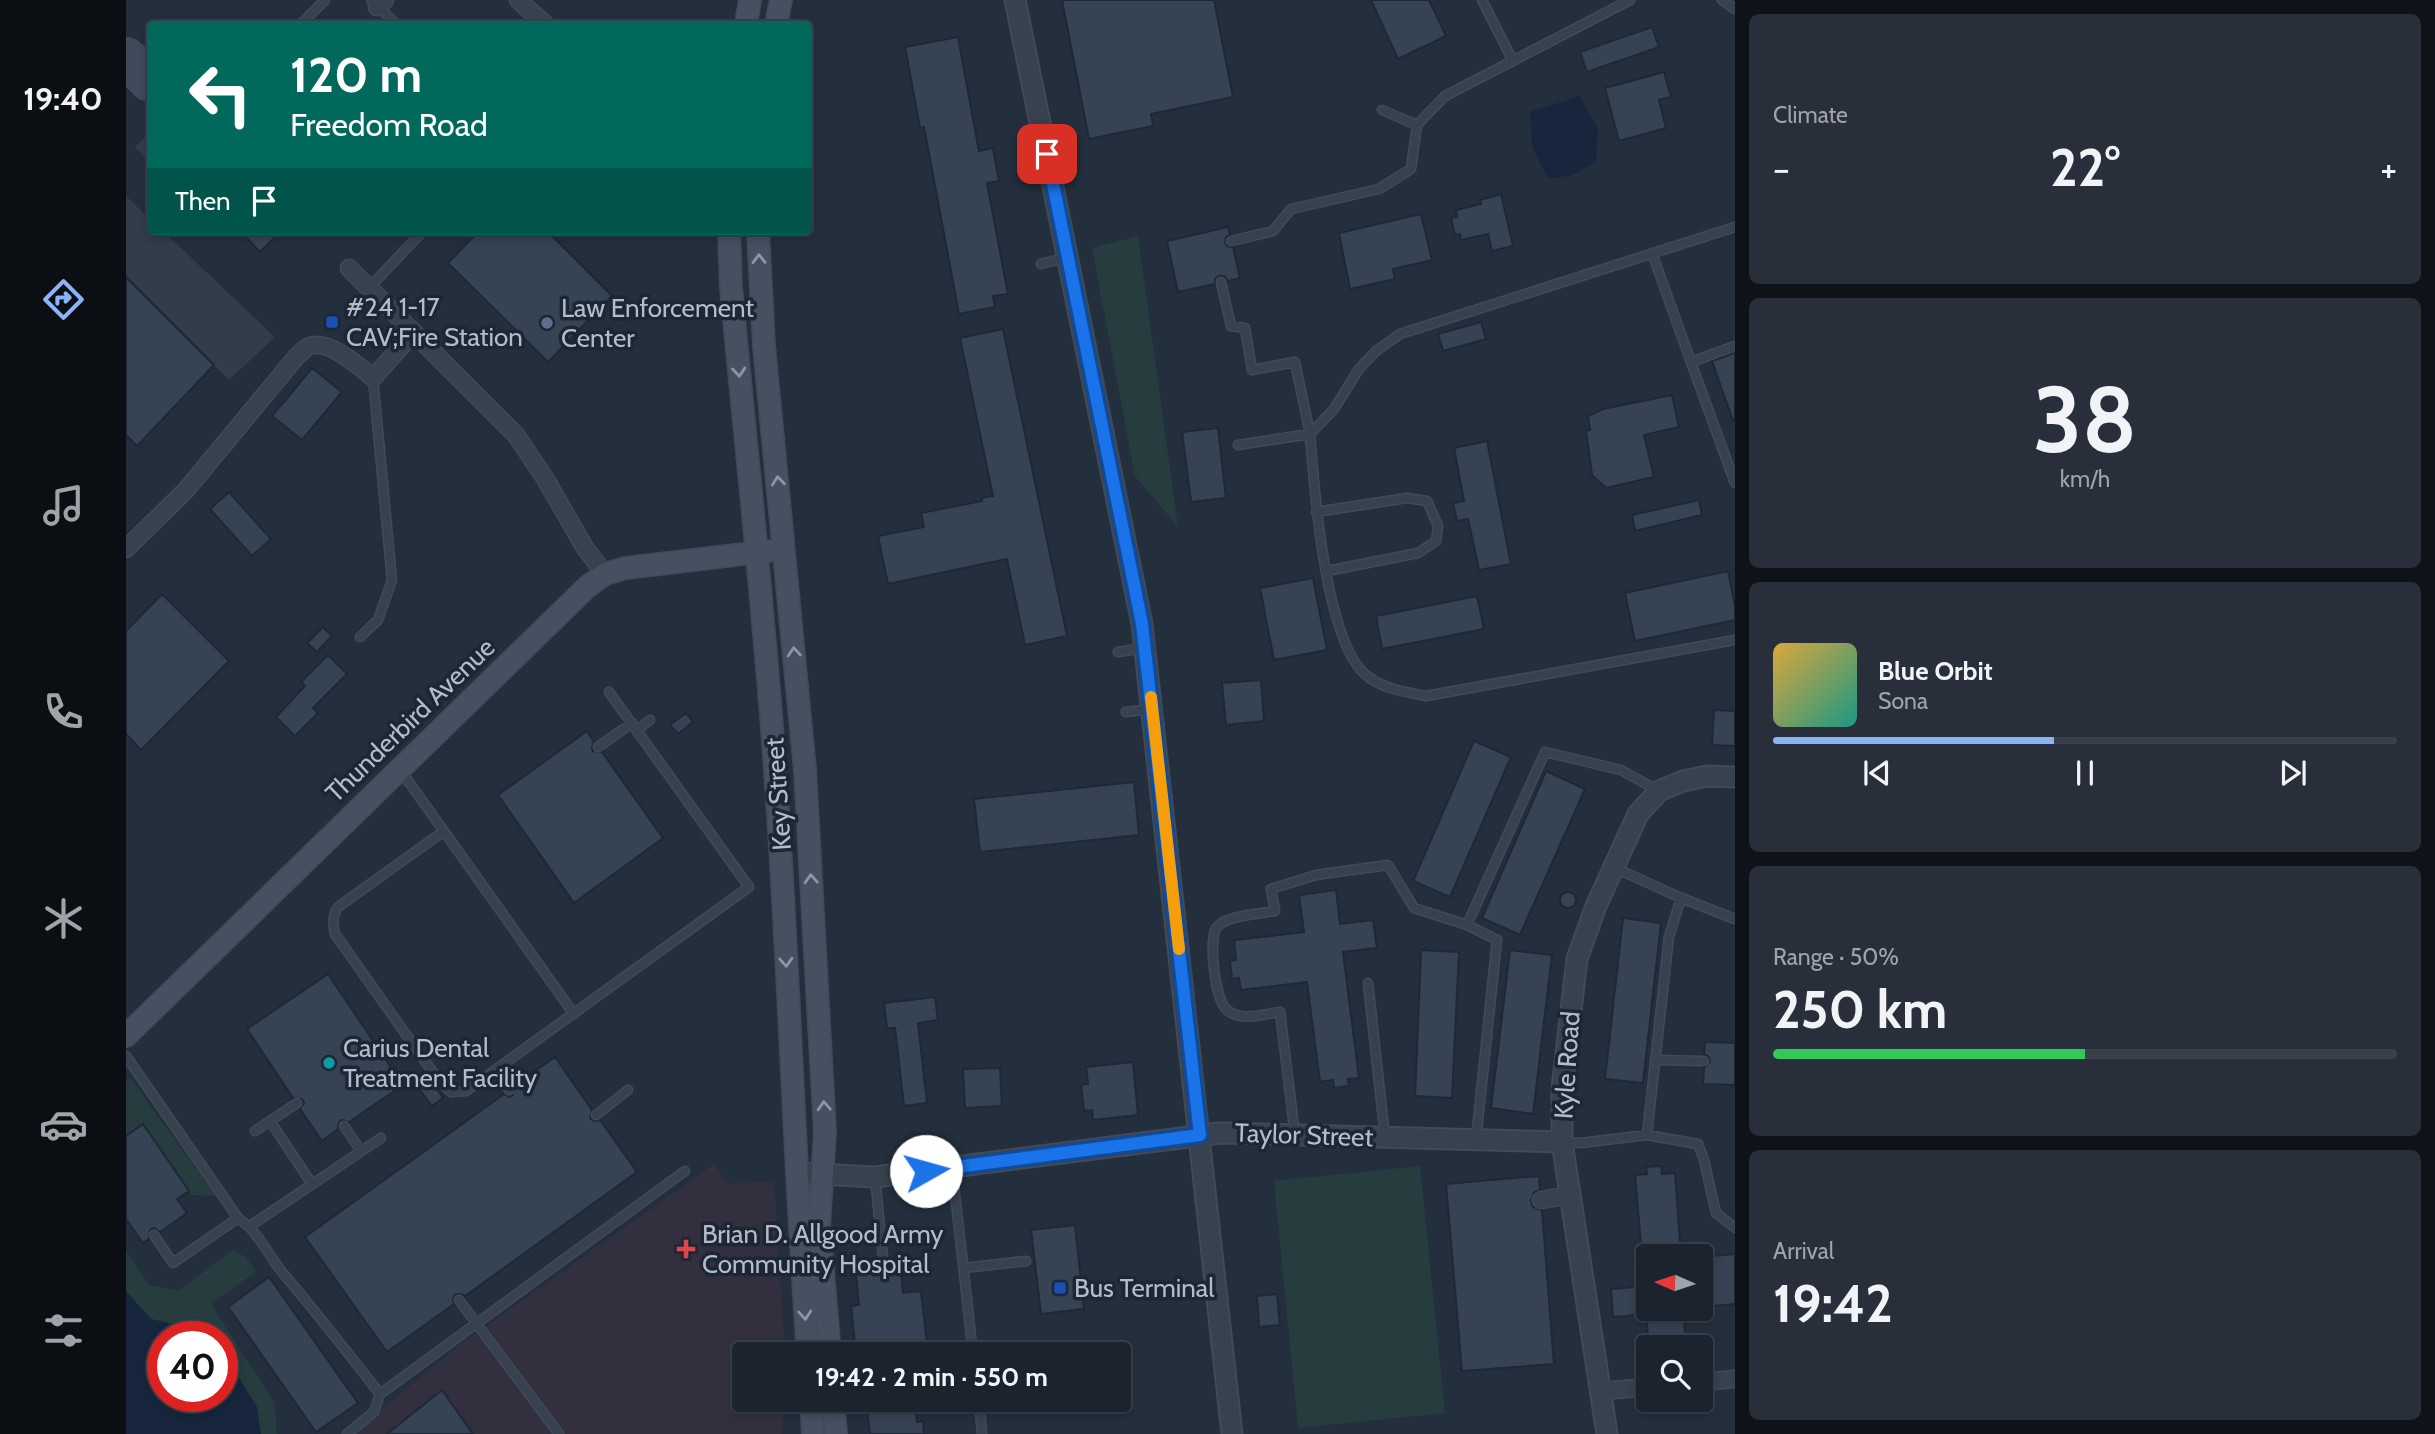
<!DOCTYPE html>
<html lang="en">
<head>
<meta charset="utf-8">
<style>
  :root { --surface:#1b232e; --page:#282f3a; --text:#f1f3f6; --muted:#a0a4aa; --line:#39404a; --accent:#8ab4f8 }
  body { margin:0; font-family:Cabin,sans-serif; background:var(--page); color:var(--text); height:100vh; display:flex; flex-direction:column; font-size:26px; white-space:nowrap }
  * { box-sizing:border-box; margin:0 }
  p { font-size:23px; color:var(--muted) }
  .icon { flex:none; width:38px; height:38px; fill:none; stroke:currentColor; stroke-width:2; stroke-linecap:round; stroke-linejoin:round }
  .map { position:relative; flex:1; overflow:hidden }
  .sheet { display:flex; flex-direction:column; gap:14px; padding:14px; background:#0f1319; width:700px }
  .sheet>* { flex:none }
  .top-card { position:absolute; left:21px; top:21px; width:665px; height:214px; border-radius:7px; box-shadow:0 4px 10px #0003,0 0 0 2px var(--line); background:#00695c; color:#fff; overflow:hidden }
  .needle { width:46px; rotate:273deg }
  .controls { position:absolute; left:1510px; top:1244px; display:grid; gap:14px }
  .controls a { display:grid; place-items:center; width:77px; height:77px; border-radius:7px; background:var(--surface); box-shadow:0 4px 10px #0003,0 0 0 2px var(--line); font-size:35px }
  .speed { position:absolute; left:21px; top:1321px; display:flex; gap:14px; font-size:35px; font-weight:700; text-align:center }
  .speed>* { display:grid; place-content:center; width:91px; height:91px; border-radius:50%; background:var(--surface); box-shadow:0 4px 10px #0003,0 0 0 2px var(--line); line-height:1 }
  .speed .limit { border:10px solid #d22; background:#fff; color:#111 }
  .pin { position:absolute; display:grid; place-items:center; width:60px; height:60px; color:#fff; margin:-30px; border-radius:14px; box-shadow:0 4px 10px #0006 }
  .me { position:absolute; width:77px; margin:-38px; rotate:83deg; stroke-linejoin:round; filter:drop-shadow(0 0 5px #0008) }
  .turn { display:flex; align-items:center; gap:24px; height:147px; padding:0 28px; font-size:32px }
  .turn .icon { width:91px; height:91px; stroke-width:2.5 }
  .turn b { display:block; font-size:49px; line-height:60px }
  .then { display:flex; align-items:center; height:66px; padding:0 28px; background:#0003; gap:14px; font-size:26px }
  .big { font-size:52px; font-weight:700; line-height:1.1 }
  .sheet .card { flex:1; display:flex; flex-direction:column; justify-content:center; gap:10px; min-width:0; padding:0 24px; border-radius:10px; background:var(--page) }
  .sheet .dial { align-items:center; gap:0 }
  .dial b { font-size:91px; line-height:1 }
  .song { display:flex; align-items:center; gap:21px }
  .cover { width:84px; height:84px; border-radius:10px; background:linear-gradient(135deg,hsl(40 70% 55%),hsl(170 70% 35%)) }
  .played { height:7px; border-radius:4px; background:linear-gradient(90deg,var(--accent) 45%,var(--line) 45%) }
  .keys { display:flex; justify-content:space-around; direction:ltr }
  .heat { display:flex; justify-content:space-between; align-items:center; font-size:38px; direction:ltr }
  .charge { height:10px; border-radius:5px; background:linear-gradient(90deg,#34c759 50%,var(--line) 0) }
  .trip { position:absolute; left:606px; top:1342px; width:399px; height:70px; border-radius:7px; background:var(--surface); box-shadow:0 4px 10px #0003,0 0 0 2px var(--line); font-weight:700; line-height:70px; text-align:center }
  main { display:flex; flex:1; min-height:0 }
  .tabs { display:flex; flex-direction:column; width:126px; justify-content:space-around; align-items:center; background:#0b0e12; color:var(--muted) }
  .tabs .icon { width:49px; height:49px }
  .tabs .on { color:var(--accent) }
  .tabs b { font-size:32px; color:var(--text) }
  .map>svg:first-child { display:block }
</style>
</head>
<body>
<main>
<nav class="tabs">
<b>19:40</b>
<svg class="icon on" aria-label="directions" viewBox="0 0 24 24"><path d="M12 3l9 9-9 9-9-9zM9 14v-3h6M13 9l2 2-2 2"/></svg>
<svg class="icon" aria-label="music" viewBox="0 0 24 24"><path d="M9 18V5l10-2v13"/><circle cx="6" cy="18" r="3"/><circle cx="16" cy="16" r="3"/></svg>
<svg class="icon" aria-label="phone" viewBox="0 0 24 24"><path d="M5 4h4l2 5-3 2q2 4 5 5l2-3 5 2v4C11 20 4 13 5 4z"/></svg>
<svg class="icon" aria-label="climate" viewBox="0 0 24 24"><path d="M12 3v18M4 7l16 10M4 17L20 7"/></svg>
<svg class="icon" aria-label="car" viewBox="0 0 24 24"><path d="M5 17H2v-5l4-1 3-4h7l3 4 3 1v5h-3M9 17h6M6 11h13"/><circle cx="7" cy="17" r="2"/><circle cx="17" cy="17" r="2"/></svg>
<svg class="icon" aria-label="filters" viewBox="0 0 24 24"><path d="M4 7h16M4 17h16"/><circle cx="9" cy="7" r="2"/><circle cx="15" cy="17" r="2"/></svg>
</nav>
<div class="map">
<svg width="1609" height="1434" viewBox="0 0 1609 1434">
  <rect width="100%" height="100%" fill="#242f3e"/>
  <!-- medical -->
  <path fill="#32303f" d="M 588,1164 L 602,1183 L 648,1182 L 659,1354 L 618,1354 L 618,1400 L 660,1400 L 655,1434 L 226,1434 L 332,1346 Z"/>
  <!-- airport -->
  <path fill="#323c4b" d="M 24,132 L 24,163 L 9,147 Z
    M 0,196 L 24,219 L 24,231 L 37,231 L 149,337 L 103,380 L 0,277 Z"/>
  <!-- green -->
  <path fill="#263c3f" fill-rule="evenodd" d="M 1012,236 L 1052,527 L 1009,476 L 966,248 Z
    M 0,1079 L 5,1079 L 90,1196 L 66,1195 L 17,1124 L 0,1136 Z
    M 1294,1166 L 1319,1413 L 1172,1428 L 1148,1181 Z
    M 107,1250 L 120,1257 L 130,1272 L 85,1304 L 148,1402 L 151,1434 L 0,1434 L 0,1251 L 23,1285 L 53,1290 ZM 37,1337 L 96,1337 L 96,1396 L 37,1396 Z"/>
  <!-- water -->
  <path fill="#17263c" d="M 1454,96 L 1472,129 L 1470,162 L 1447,175 L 1422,179 L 1406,146 L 1404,112 Z
    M 0,1291 L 25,1319 L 85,1332 L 88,1337 L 37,1337 L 37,1396 L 96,1396 L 96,1350 L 131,1407 L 135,1434 L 0,1434 Z"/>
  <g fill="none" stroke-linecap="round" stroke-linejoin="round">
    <!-- taxiway -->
    <path stroke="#3f4a5a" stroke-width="42" d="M 0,58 L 24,81"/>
  </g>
  <!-- building -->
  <path fill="#364354" stroke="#1f2835" stroke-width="2" d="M 936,0 L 1088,0 L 1107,97 L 1025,114 L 1027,126 L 963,139 Z
    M 1245,0 L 1303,0 L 1320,36 L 1272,59 Z
    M 1526,27 L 1533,47 L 1461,72 L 1454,52 Z
    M 832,37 L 853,151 L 867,148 L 873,181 L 861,183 L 882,294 L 867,296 L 869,307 L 833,314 L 798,127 L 794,128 L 779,47 Z
    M 1538,72 L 1545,97 L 1533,100 L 1540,128 L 1493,141 L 1479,88 Z
    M 1375,194 L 1387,246 L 1366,251 L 1362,234 L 1335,240 L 1334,234 L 1329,235 L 1325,218 L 1331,217 L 1330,210 L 1355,204 L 1354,200 Z
    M 1295,214 L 1306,260 L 1267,269 L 1269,279 L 1224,289 L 1213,233 Z
    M 1102,227 L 1104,235 L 1100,237 L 1099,242 L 1101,246 L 1107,247 L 1114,278 L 1102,281 L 1098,276 L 1093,276 L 1089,279 L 1089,284 L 1052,292 L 1041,241 Z
    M 114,231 L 155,231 L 134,252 Z
    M 353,231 L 421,231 L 486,296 L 422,362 L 322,263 Z
    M 0,277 L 88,365 L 11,446 L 0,435 Z
    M 1355,322 L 1360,339 L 1317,351 L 1312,334 Z
    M 877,329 L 941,636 L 899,645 L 881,559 L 762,584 L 752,536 L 798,527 L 795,513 L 856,501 L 855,498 L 867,496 L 834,338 Z
    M 1609,353 L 1609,420 L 1607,421 L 1586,361 Z
    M 186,368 L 216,392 L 176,440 L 146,416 Z
    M 1546,395 L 1553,427 L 1518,435 L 1528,477 L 1480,488 L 1466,475 L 1460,431 L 1464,430 L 1462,416 L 1477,409 Z
    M 1092,428 L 1100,498 L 1065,502 L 1056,432 Z
    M 1361,441 L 1385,564 L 1353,570 L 1342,519 L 1331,521 L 1327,503 L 1338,501 L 1328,448 Z
    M 103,492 L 145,539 L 126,556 L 84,509 Z
    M 1573,500 L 1576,515 L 1509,531 L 1506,515 Z
    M 1602,571 L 1609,606 L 1609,620 L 1509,641 L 1499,593 Z
    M 1187,578 L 1201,650 L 1148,660 L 1134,588 Z
    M 36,594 L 103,661 L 15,750 L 0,734 L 0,631 Z
    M 1351,596 L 1358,629 L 1256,649 L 1250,616 Z
    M 197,627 L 206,636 L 191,652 L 181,643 Z
    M 202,655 L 221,674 L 187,708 L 192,713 L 169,736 L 150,717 L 179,686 L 175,682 Z
    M 1135,680 L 1138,721 L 1100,725 L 1096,683 Z
    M 1588,710 L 1609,711 L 1609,746 L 1586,745 Z
    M 560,713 L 567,722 L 552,734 L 544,725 Z
    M 461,731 L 468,742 L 466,747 L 467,751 L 476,752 L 537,838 L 448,903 L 372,795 Z
    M 1348,741 L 1385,757 L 1324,897 L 1287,881 Z
    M 1420,771 L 1459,789 L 1394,935 L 1356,918 Z
    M 1008,782 L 1013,835 L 854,852 L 848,799 Z
    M 1210,890 L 1214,924 L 1247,920 L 1251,948 L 1217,952 L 1233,1078 L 1222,1079 L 1223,1086 L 1208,1088 L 1207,1080 L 1194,1082 L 1181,982 L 1115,990 L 1113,978 L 1106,979 L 1104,961 L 1110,960 L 1108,940 L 1178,932 L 1173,895 Z
    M1434 900a8 8 0 1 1 16 0a8 8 0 1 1-16 0Z
    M 1497,918 L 1535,923 L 1517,1083 L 1479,1079 Z
    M 1295,950 L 1333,952 L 1326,1098 L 1289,1096 Z
    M 1384,950 L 1426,955 L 1407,1114 L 1365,1108 Z
    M 202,974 L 277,1085 L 223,1122 L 215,1120 L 212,1124 L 212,1129 L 196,1141 L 174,1109 L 178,1103 L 176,1099 L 167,1098 L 121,1029 Z
    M 809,997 L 812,1020 L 792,1023 L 801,1103 L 778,1106 L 769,1028 L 761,1028 L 758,1003 Z
    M 1579,1042 L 1609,1043 L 1609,1085 L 1577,1084 L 1578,1068 L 1584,1062 L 1583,1057 L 1578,1054 Z
    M 429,1057 L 466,1110 L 464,1118 L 468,1121 L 474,1120 L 511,1172 L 339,1296 L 335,1294 L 330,1294 L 327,1298 L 328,1304 L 261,1352 L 179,1237 L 378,1094 L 383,1097 L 387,1095 L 388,1086 Z
    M 1007,1062 L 1012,1115 L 967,1120 L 966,1110 L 958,1111 L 955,1085 L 962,1084 L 960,1067 Z
    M 874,1068 L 876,1106 L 839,1108 L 837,1069 Z
    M 303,1078 L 317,1098 L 306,1106 L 291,1086 Z
    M 17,1124 L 63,1191 L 51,1199 L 61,1213 L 34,1232 L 28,1228 L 24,1230 L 23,1239 L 17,1243 L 0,1219 L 0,1136 Z
    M 1535,1166 L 1536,1174 L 1549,1173 L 1555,1256 L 1516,1256 L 1509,1175 L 1521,1174 L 1520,1167 Z
    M 1413,1176 L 1414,1190 L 1408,1192 L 1405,1201 L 1407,1207 L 1416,1210 L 1428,1364 L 1336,1371 L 1320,1184 Z
    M 949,1225 L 958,1309 L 915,1314 L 905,1230 Z
    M 1609,1254 L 1609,1304 L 1575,1307 L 1575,1257 Z
    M 775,1270 L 777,1293 L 795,1291 L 802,1354 L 730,1354 L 725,1306 L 733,1305 L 730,1275 Z
    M 143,1277 L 232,1403 L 190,1432 L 102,1307 Z
    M 1522,1286 L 1522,1309 L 1557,1309 L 1560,1345 L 1523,1348 L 1520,1314 L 1487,1317 L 1485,1289 Z
    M 1151,1294 L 1154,1325 L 1133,1327 L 1131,1296 Z
    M 316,1390 L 347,1434 L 261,1434 Z
    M 747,1400 L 789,1400 L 791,1422 L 797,1421 L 798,1434 L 744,1434 L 740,1402 Z"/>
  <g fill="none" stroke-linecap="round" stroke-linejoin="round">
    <!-- service casing -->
    <g stroke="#414a57" stroke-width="11">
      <path id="service" d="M 245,0 L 270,24
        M 1356,0 L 1387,61
        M 1596,0 L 1609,9
        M 175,24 L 199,0
        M 1256,110 L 1291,125
        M 1609,227 L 1274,334 L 1250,351 L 1233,369 L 1208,409 L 1184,434 C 1188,487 1199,641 1240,675 C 1256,689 1280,692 1300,696 L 1609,640
        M 1105,241 L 1147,231 L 1165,209 L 1253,189 L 1285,169 L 1291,125 L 1319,96 L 1504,0
        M 1526,253 L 1565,362 L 1609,346
        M 915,264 L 942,257
        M 1095,282 L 1105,326 L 1119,328 L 1126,370 L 1169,362 L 1184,434 L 1112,445
        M 243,288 L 297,231
        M 1565,362 L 1609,483
        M 1190,512 L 1281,498 L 1301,501 L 1312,526 L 1310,541 L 1292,553 L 1201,571
        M 234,637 L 252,620 L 266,580 L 247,378
        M 992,652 L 1017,648
        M 1000,712 L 1025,709
        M 511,730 L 524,720
        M 472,747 L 506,723
        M 275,771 L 448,1014
        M 318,831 L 212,907 C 206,916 207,923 209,934 L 313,1081 L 325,1092 L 340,1091 L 623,887 L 483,692
        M 1487,867 L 1555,898 L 1609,919
        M 1242,983 L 1259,1137
        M 0,1056 L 112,1218 C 132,1231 141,1253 156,1272 C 190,1312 222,1353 254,1394
        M 1529,1060 L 1578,1061
        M 369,1070 L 383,1090
        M 470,1115 L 502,1090
        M 144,1121 L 171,1103
        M 218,1126 L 235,1151
        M 129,1131 L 144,1121 L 186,1184
        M 1169,1135 L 1154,1012 C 1137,1014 1115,1022 1101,1010 C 1089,1001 1082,939 1091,927 C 1101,915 1134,914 1149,911 L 1145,889 L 1190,875 L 1262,865 L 1288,908 L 1341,925
        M 1521,1135 L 1543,937 L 1555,898
        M 1350,1140 L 1371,940 L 1341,925 L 1419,752 L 1495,770 L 1533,791
        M 1436,1142 L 1454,1143 L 1521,1135 L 1572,1144 L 1578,1160 L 1590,1213 L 1609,1228
        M 826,1167 L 847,1354
        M 749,1177 L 757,1257
        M 124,1226 L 255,1138
        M 28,1235 L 47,1263 L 112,1218
        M 838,1268 L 900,1261
        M 333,1300 L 433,1434
        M 853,1400 L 856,1434
        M 221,1434 L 248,1412 L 254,1394 L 559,1171"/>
    </g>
    <!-- minor casing -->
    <g stroke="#414a57" stroke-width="19">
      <path id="minor" d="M 392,0 L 419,24
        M 251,7 L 259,0
        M 223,268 L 390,435 L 420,480 L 459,548 L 479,574
        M 0,549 L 60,490 L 171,356 C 175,353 180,347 184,346 C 203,339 234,367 247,378 L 288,332
        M 1415,1200 L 1445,1195
        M 1575,1382 L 1609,1379
        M 1476,1391 L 1522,1387"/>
    </g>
    <!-- tertiary casing -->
    <g stroke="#414a57" stroke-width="23">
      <path id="tertiary" d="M 889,0 L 1016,624 L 1106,1434
        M 672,1173 L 749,1177 L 1094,1133 L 1436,1142
        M 1481,1434 L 1436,1142 L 1436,1088 L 1451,959 L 1470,906 L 1512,814 L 1533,791 L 1557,781 L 1581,776 L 1609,777"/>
    </g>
    <!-- secondary casing -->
    <g stroke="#414a57" stroke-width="24">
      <path id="secondary" d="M 620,24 L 624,0
        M 650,24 L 655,0
        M 603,231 L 605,287 C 620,448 638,609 649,769 C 663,964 668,1160 682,1354
        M 632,231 L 638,346 L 679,770 L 699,1132 L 693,1226 L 704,1354
        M 0,1036 L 461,587 L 479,574 L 500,568 L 642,551
        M 685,1400 L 687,1434
        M 707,1400 L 710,1434"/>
    </g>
    <!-- service -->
    <use href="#service" stroke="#38414e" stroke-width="8"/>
    <!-- minor -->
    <use href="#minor" stroke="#38414e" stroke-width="16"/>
    <!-- tertiary -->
    <use href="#tertiary" stroke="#38414e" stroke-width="19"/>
    <!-- secondary -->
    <use href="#secondary" stroke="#465061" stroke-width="21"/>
  </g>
  <!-- one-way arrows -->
  <defs><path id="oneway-chevron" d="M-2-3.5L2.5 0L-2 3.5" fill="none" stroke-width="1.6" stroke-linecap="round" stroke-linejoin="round" transform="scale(1.75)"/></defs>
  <g stroke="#8e96a5">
    <use href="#oneway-chevron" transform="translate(633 259) rotate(-91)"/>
    <use href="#oneway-chevron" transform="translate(613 372) rotate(85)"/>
    <use href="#oneway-chevron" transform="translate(652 481) rotate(-96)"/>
    <use href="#oneway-chevron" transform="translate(668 652) rotate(-95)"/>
    <use href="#oneway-chevron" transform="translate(685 879) rotate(-93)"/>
    <use href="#oneway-chevron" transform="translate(660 962) rotate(87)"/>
    <use href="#oneway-chevron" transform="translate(698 1106) rotate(-93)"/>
    <use href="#oneway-chevron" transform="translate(679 1315) rotate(86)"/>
  </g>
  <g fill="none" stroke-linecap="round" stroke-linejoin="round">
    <!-- route casing -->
    <g stroke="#114b97" stroke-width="18">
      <path id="route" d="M 800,1171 L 1074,1135 L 1016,624 L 921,154"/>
    </g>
    <!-- route -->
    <use href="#route" stroke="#1a73e8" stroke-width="12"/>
    <!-- slow -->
    <path stroke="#f59e0b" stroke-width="12" d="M 1025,697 L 1053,949"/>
  </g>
  <!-- markers -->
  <g fill="#1a4fb4" stroke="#1d2633" stroke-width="2.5">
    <rect x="199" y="315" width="14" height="14" rx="3.5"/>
    <rect x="927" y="1281" width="14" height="14" rx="3.5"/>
  </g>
  <circle fill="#5c6f8a" stroke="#1d2633" stroke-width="2.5" cx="421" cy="323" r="7"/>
  <circle fill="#0f9aa8" stroke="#1d2633" stroke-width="2.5" cx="203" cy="1063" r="7"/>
  <path fill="#e0444e" stroke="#1d2633" stroke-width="2.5" d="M556.5 1238.5h7v7h7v7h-7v7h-7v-7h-7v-7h7z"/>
  <g text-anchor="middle" stroke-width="7" stroke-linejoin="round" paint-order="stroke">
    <!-- poi labels -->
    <g font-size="26" fill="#b4bcc9" stroke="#1d2633" text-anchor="start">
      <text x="220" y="316">#24 1-17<tspan x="220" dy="30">CAV;Fire Station</tspan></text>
      <text x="435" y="317">Law Enforcement<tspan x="435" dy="30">Center</tspan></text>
      <text x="217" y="1057">Carius Dental<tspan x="217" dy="30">Treatment Facility</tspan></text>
      <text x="576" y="1243">Brian D. Allgood Army<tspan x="576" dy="30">Community Hospital</tspan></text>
      <text x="948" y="1297">Bus Terminal</text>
    </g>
    <!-- street labels -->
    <g font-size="26" fill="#b4bcc9" stroke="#1d2633">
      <text transform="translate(284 720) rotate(-44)" y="9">Thunderbird Avenue</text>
      <text transform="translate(652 794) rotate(-94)" y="9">Key Street</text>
      <text transform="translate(1441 1065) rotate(-86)" y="9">Kyle Road</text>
      <text transform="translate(1178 1135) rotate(2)" y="9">Taylor Street</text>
    </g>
  </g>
</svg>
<div class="controls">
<a><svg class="needle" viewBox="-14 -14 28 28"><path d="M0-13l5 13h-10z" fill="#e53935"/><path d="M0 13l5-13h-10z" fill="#a0a4aa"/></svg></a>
<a><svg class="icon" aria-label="search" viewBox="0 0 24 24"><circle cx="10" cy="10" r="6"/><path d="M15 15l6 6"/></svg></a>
</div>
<div class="speed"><div class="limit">40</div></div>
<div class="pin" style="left:921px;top:154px;background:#d93025"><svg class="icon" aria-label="arrive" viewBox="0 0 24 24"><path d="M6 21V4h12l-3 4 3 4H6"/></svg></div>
<svg class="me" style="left:800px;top:1171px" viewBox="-20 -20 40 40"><circle r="19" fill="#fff"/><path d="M0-13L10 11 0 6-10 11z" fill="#1a73e8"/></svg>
<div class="trip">19:42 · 2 min · 550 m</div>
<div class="top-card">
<div class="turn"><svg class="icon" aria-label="left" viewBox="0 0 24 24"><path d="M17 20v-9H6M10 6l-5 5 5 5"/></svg><div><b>120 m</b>Freedom Road</div></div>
<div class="then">Then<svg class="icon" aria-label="arrive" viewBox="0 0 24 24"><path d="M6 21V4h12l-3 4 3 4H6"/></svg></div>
</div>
</div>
<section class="sheet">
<div class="card"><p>Climate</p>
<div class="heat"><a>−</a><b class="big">22°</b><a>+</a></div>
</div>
<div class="card dial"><b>38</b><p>km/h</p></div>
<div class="card">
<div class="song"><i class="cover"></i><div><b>Blue Orbit</b><p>Sona</p></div></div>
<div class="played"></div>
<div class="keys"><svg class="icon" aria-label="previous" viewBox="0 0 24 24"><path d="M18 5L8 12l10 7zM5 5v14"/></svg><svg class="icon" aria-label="pause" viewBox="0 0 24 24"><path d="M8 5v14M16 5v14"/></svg><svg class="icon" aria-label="next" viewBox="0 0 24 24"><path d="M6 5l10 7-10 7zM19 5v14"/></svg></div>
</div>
<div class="card"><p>Range · 50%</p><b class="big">250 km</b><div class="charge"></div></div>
<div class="card"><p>Arrival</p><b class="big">19:42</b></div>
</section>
</main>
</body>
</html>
